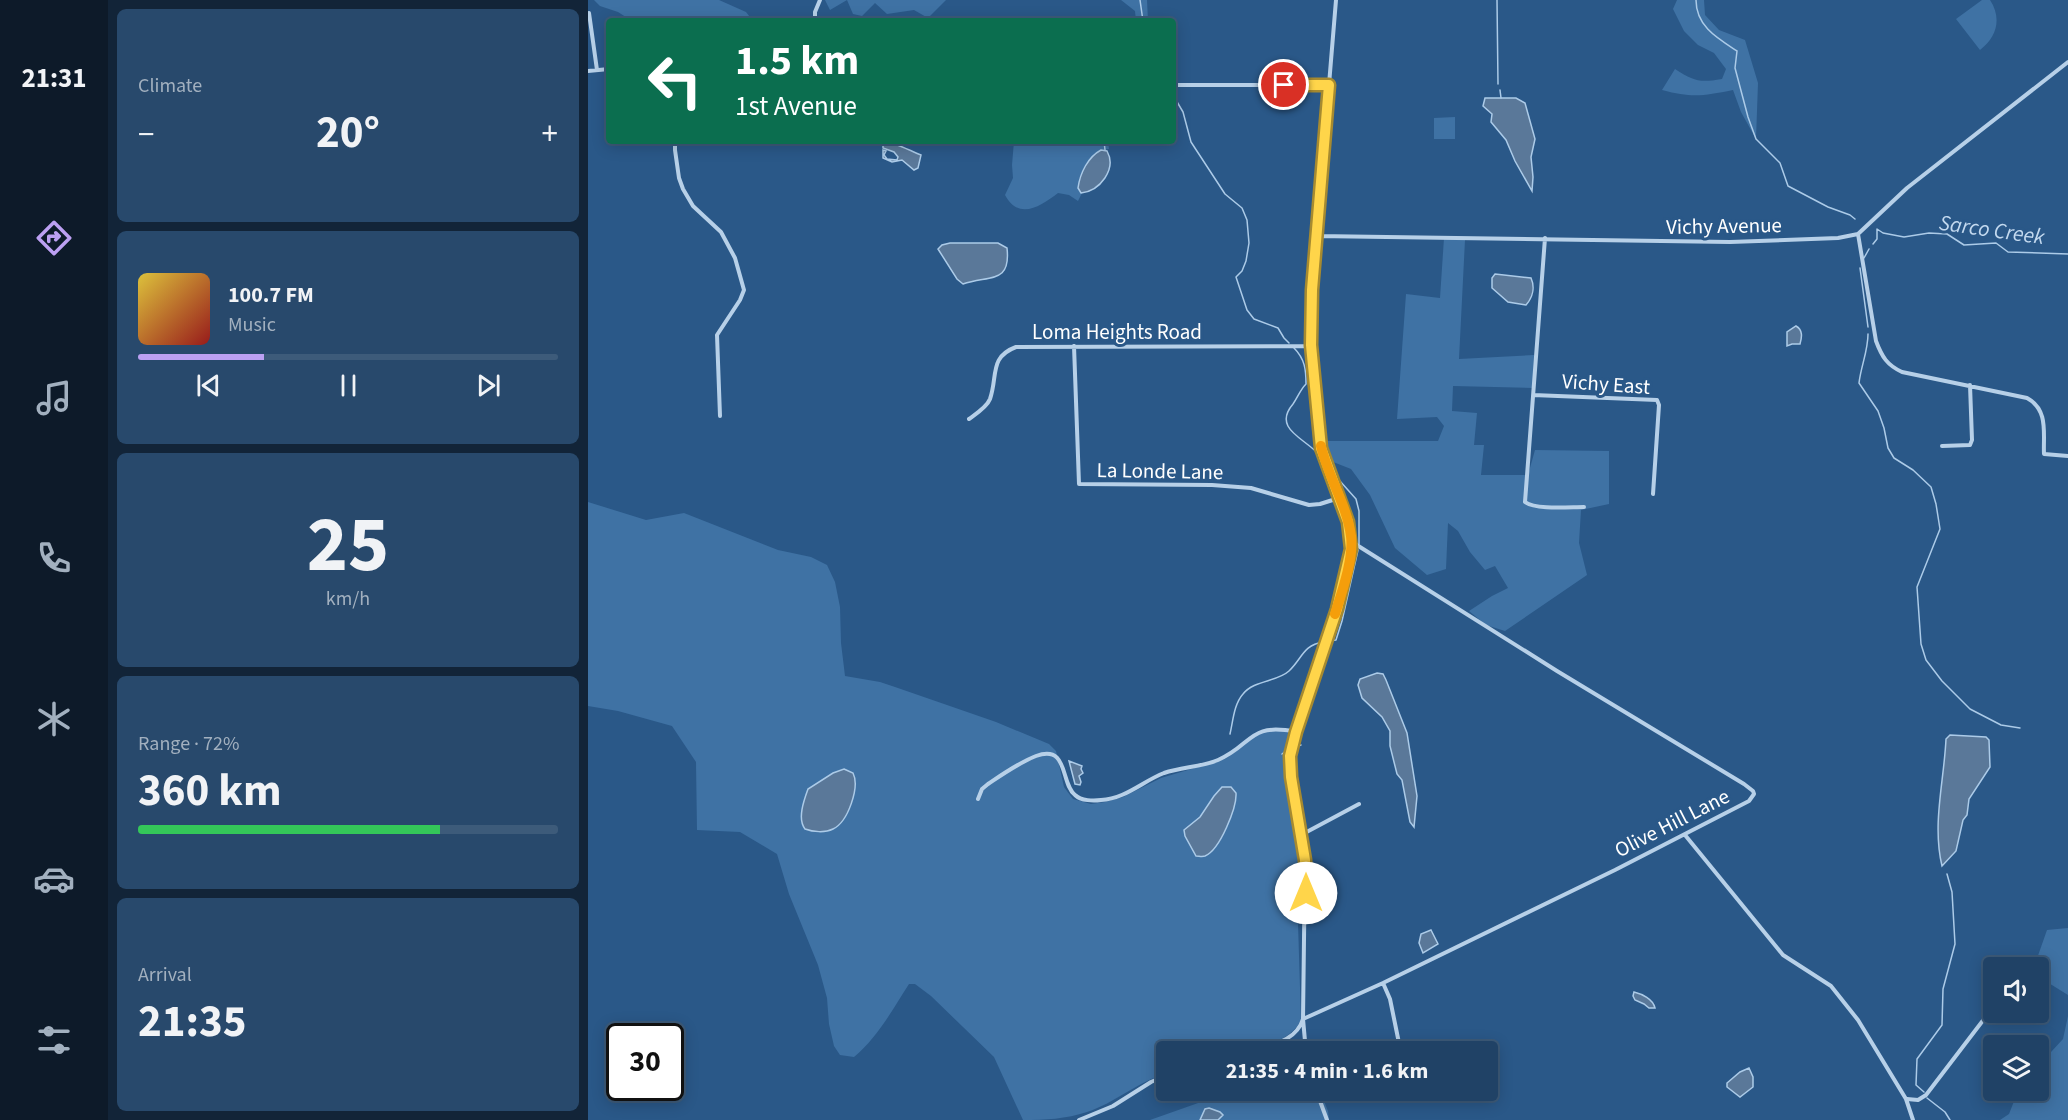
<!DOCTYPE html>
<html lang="en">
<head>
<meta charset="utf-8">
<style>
  :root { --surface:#204266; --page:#28496c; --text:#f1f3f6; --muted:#a2b0bf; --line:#3d5b7a; --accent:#bca0f2 }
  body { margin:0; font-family:"Source Sans 3",sans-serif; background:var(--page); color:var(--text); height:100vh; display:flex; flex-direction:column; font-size:22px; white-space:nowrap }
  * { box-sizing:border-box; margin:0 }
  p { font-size:20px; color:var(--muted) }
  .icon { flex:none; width:33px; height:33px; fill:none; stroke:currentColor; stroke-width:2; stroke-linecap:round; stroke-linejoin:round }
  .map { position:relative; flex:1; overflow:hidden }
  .details { display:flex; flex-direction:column; gap:9px; padding:9px; background:#122438; width:480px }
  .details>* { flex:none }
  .guide { position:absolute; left:18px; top:18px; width:570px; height:126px; border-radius:6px; box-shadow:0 3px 15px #0003,0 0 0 2px var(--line); background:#0b6e4f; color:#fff; overflow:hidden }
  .controls { position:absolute; left:1395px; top:957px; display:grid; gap:12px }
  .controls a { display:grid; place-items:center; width:66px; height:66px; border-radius:6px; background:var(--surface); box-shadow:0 3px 15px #0003,0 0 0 2px var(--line); font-size:30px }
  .speed { position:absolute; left:18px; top:1023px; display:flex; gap:12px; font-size:30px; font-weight:700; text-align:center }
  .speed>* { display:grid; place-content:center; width:78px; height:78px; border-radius:50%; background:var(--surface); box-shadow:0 3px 15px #0003,0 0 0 2px var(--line); line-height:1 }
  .speed .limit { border:3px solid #111; border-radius:9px; background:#fff; color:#111 }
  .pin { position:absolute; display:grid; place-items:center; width:51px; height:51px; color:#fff; margin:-26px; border:3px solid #fff; border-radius:50%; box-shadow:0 2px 6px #0007 }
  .me { position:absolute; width:66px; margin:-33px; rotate:0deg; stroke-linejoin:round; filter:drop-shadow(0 0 4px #0008) }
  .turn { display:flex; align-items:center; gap:21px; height:126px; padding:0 30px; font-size:27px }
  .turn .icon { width:78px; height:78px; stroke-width:2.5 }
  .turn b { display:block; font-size:42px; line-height:51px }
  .big { font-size:45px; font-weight:700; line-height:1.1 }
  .details .tile { flex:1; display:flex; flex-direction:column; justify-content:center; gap:9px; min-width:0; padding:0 21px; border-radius:9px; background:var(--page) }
  .details .dial { align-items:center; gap:0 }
  .dial b { font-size:78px; line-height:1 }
  .song { display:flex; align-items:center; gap:18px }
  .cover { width:72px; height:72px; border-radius:9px; background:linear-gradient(135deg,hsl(50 70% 55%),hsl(0 70% 35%)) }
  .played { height:6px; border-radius:3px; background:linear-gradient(90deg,var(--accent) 30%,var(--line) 30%) }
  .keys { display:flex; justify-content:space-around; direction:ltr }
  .heat { display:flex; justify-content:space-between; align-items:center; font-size:33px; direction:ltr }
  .charge { height:9px; border-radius:4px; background:linear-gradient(90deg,#34c759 72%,var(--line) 0) }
  .trip { position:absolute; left:568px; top:1041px; width:342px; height:60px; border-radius:6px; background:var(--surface); box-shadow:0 3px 15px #0003,0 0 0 2px var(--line); font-weight:700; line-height:60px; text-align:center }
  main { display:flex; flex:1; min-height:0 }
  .dock { display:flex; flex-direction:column; width:108px; justify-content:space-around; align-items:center; background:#0d1a29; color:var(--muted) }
  .dock .icon { width:42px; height:42px }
  .dock .active { color:var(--accent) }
  .dock b { font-size:27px; color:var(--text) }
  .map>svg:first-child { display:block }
</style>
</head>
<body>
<main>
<nav class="dock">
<b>21:31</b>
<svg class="icon active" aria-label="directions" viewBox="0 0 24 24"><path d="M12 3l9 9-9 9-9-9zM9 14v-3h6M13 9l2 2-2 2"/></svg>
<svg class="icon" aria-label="music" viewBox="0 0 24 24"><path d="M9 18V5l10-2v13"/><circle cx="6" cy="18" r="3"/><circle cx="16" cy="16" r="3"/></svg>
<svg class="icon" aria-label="phone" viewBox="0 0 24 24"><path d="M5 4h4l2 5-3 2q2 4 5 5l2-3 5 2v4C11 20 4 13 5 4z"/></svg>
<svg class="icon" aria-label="climate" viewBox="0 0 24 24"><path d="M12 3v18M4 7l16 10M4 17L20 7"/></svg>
<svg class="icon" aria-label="car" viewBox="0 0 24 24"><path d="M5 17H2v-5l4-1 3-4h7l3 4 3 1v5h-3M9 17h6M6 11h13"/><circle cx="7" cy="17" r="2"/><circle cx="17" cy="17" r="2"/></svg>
<svg class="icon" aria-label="filters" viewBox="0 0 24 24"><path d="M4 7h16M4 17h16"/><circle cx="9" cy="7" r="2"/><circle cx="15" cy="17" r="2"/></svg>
</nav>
<section class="details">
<div class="tile"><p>Climate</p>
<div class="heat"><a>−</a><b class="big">20°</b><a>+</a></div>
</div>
<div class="tile">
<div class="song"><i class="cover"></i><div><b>100.7 FM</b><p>Music</p></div></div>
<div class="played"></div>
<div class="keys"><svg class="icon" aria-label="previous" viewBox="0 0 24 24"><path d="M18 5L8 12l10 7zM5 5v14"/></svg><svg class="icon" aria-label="pause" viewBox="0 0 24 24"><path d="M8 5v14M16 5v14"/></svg><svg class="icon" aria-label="next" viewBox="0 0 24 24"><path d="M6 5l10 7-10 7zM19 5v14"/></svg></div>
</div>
<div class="tile dial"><b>25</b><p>km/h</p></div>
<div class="tile"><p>Range · 72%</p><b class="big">360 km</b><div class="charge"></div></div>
<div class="tile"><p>Arrival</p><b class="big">21:35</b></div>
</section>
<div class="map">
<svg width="1480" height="1120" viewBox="0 0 1480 1120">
  <rect width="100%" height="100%" fill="#2a5888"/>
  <!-- green -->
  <path fill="#3f72a4" d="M 6,0 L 131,0 L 158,12 L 165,21 L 44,21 L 30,12 L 12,6 Z
    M 237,0 L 358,0 L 340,18 L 326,10 L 299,14 L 287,3 L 274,16 L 265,14 L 259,0 L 242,10 Z
    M 533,0 L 559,0 L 560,21 L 548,21 L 547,11 Z
    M 1089,0 L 1116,0 L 1117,15 L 1131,30 L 1157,40 L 1170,83 L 1168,139 L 1153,112 L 1145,90 C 1115,96 1104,98 1074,90 L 1087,69 C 1106,81 1111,83 1134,79 L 1138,69 L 1126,53 L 1110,45 L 1096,31 L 1085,9 Z
    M 1394,0 L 1402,0 C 1414,18 1409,37 1392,50 L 1368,19 Z
    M 867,117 L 867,139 L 846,139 L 846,118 Z
    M 426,141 L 520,141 L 521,149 C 516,150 511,150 507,154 C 498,161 485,184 494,193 L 490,201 L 481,195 L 470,193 C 453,206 431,221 417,195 L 425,178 L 424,165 Z
    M 856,238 L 877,240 L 871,359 L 946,355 L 945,388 L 865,386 L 864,411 L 889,413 L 886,445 L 896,445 L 893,475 L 940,475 L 947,450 L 1021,451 L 1021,504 L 993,510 L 991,543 L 999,575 L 917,631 L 898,625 L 881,611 L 904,596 L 920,588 L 907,566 L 897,570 L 882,552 L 870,531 L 860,523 L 858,569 L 839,575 L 807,548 L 782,495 L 763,469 L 740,460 L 738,441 L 850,441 L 856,426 L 849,417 L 809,419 L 818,294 L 852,298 Z
    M 0,502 L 58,520 L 96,513 L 190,550 L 223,557 L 239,565 L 247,582 L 252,607 L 253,643 L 257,676 L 292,682 L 307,687 L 408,722 L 461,744 L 468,751 L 476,787 L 485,799 L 503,804 L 517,802 L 535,797 L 573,778 L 637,759 C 663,744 667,722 705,734 L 698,757 L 701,803 L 713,859 L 710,923 L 713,1020 C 695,1058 614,1051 579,1052 L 579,1073 C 549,1082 527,1103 499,1112 C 478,1119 457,1120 435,1120 L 406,1057 L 343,996 L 327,984 L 321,984 C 305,1009 289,1038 266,1057 L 252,1055 L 246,1046 L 241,1024 L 239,998 L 230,965 L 201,894 L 189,854 L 152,832 L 109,830 L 108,762 L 84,726 L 30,711 L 0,706 Z
    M 1480,928 L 1480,995 L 1451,977 L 1450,968 L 1446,967 L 1459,930 Z
    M 1480,1016 L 1480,1120 L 1412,1120 L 1421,1114 L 1430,1091 L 1450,1090 L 1451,1065 L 1475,1039 Z
    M 647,1090 L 732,1091 L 740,1111 L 741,1120 L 562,1120 Z"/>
  <!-- water -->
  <path fill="#5a7899" stroke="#accbe8" stroke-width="1.5" d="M 897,98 L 928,98 L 937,103 L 947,139 L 943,157 L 945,177 L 944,191 L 927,161 L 918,140 L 903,122 L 904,114 L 895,106 Z
    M 289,141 C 305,141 318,149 333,155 L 330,168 L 326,170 L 314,160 L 304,162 L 295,158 L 295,150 L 298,151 L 296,155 L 299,159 L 309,160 L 310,157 L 306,152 L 295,148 L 295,144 Z
    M 513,150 L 519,151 C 529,169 512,191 493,193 L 490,188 C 492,173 500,157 513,150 Z
    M 362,243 L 410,243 L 419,248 C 423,284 402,275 375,284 L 369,279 L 350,249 L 354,245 Z
    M 907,274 L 943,278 C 947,287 945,297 938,305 L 920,302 L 904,288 L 904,278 Z
    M 1208,326 C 1215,330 1214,337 1212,344 L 1204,344 L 1199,346 L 1199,332 Z
    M 789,673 L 795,674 L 798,680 L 819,733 L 829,796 L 826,827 L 822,822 L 814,780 L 809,774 L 802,746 L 802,731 L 794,717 L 774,698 L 770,685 L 772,679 Z
    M 1362,735 L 1398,737 L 1401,740 L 1402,767 L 1381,799 L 1379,815 L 1375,820 L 1368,851 L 1354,866 C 1344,824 1356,782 1358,739 Z
    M 481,761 L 494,766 L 493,769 L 495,773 L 491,776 L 493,782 L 492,785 L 487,784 Z
    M 256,769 L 265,773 C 272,787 260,822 245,829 C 237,833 225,832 217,829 C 209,819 216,800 220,789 L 245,773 Z
    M 634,787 L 643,787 L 648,793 C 649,807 632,850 617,856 C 614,857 611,856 608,856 L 597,836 L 596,830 L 612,817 L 626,796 Z
    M 843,930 L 850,944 L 835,953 L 831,943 L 833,934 Z
    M 1046,992 C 1054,994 1065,999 1067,1008 L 1061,1008 L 1056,1004 L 1047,1000 L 1045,996 Z
    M 1161,1068 L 1165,1077 L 1165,1087 L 1152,1097 L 1139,1087 L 1139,1083 L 1152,1072 Z
    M 621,1108 L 632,1112 L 635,1115 L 630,1120 L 612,1120 L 617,1109 Z"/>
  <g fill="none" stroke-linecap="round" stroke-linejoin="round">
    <!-- stream -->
    <path stroke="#accbe8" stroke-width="1.5" d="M 552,0 L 555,21
      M 909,0 L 910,84
      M 1108,0 C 1108,26 1129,38 1149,51 L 1147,68 L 1160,117 L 1168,139 L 1192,163 L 1200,186 L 1240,207 L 1262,215 L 1267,219
      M 912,90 L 913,98
      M 585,95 L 595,112 L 603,142 L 637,194 L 654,208 L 659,220 L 661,243 L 658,261 L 654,271 L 648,277 L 659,310 L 666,319 L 690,328 L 696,338 L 701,343
      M 516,141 L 517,150
      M 1285,244 L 1289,239 L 1289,229 L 1295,233 L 1316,237 L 1341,233 L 1359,234 L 1376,245 L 1408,243 L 1420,252 L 1480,254
      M 1276,258 L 1281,249
      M 1272,268 L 1280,327
      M 1280,334 C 1280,351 1273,366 1271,383 L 1290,411 L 1296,428 L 1300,448 L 1306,458 L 1325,470 L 1343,487 L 1348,504 L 1352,529 L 1329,587 L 1333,644 L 1338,660 L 1354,681 L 1382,709 L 1413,725 L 1432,728
      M 706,348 C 717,359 718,370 718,384 C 712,390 710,397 705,404 C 683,430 720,439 733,457
      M 743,471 L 768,499 L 771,511 L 771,544
      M 742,641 L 748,640 L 754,621 L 770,550
      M 642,734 C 645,721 646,704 655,694 C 666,680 689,682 701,671 C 714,659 715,645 735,642
      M 694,754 L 699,750 L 713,745
      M 1336,1092 L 1328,1085 L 1329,1059 L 1354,1025 L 1355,989 L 1367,944 L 1364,892 L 1359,874
      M 1339,1098 L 1357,1112 L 1362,1120"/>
    <!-- street -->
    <path stroke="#b7d0e8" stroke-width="4" d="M 1,13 L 9,70
      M 227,21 L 227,12 L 232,0
      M 0,71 L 21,69
      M 585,85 L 741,85
      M 87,141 L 87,150 L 91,178 L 95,189 L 105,206 L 133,232 L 147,258 L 156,290 L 152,300 L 129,335 L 132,416
      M 1270,234 L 1288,341 C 1294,357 1299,365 1314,372 L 1439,398 C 1461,410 1455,434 1456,454 L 1480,456
      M 729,236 L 1142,242 L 1250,238 L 1270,234 L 1319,188 L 1480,62
      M 957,238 L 937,502 C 948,510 981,507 996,507
      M 486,346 L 491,484 L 624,485 L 663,488 L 721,505 L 732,504 L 751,498
      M 945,395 L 1069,400 L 1071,405 L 1065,494
      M 381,419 C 388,414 399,407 402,399 C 410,376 401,357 428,347 L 723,346
      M 1354,446 L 1382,445 L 1384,440 L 1382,385
      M 390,799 L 394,789 L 400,784 C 415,774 432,762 448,756 C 481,744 472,783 487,795 C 493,801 506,801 513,800 C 537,799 555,781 576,773 C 594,767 613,767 630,760 C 665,745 660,722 708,732
      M 713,835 L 771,804
      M 1097,835 L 1195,955 L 1243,986 L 1270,1020 L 1318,1099 L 1325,1120
      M 1436,968 L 1442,957
      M 795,983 L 802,999 L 812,1048
      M 662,1052 C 682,1045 708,1042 715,1019 L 795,983 L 1027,870 L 1161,801 L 1166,794 L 1165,791 L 1156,784 L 969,671 L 764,542
      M 718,1052 L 715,1019 L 717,860 L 703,777 L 702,756 L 708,732 L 749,608 L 763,554 L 764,542 L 760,522 L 733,448 L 723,346 L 724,290 L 748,0
      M 728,1090 L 739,1120
      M 1319,1099 L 1330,1100 L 1338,1095 L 1406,1006
      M 491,1120 L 525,1106 L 563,1082 L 579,1075"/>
  </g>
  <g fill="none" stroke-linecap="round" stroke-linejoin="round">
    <!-- route casing -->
    <g stroke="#a68a30" stroke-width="15">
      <path id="route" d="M 696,85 L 741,85 L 724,290 L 723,345 L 733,448 L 760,522 L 763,549 L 749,609 L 708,732 L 702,756 L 703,777 L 717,860 L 718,893"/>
    </g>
    <!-- route -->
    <use href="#route" stroke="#ffd54a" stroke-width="10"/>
    <!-- slow -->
    <path stroke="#f59e0b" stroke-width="10" d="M 733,446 C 740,477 759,505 763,536 C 766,558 754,592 747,614"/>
  </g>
  <g text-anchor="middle" stroke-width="6" stroke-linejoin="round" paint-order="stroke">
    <!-- street labels -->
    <g font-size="21" fill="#fff" stroke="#2a5888">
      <text transform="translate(1136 226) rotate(-1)" y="7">Vichy Avenue</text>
      <text x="529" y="339">Loma Heights Road</text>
      <text transform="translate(1018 384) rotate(4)" y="7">Vichy East</text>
      <text transform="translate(572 471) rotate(1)" y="7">La Londe Lane</text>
      <text transform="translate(1084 823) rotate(-27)" y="7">Olive Hill Lane</text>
    </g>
    <!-- water labels -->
    <g font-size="22" font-style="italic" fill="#c3d9ef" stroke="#2a5888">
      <text transform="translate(1404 229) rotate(8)" y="8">Sarco Creek</text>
    </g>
  </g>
</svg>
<div class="controls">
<a><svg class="icon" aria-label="sound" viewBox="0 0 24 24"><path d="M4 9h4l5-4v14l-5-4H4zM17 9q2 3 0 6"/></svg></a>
<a><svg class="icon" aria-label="layers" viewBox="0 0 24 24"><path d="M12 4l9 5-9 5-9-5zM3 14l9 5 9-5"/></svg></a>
</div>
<div class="speed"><div class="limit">30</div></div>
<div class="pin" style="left:696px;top:85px;background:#d93025"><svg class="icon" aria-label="arrive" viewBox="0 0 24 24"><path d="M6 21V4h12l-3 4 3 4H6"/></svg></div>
<svg class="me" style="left:718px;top:893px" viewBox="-20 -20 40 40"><circle r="19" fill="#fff"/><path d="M0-13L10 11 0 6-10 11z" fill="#ffd54a"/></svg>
<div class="trip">21:35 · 4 min · 1.6 km</div>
<div class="guide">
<div class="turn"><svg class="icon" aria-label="left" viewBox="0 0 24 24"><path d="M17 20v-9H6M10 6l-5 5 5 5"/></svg><div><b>1.5 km</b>1st Avenue</div></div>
</div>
</div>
</main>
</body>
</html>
